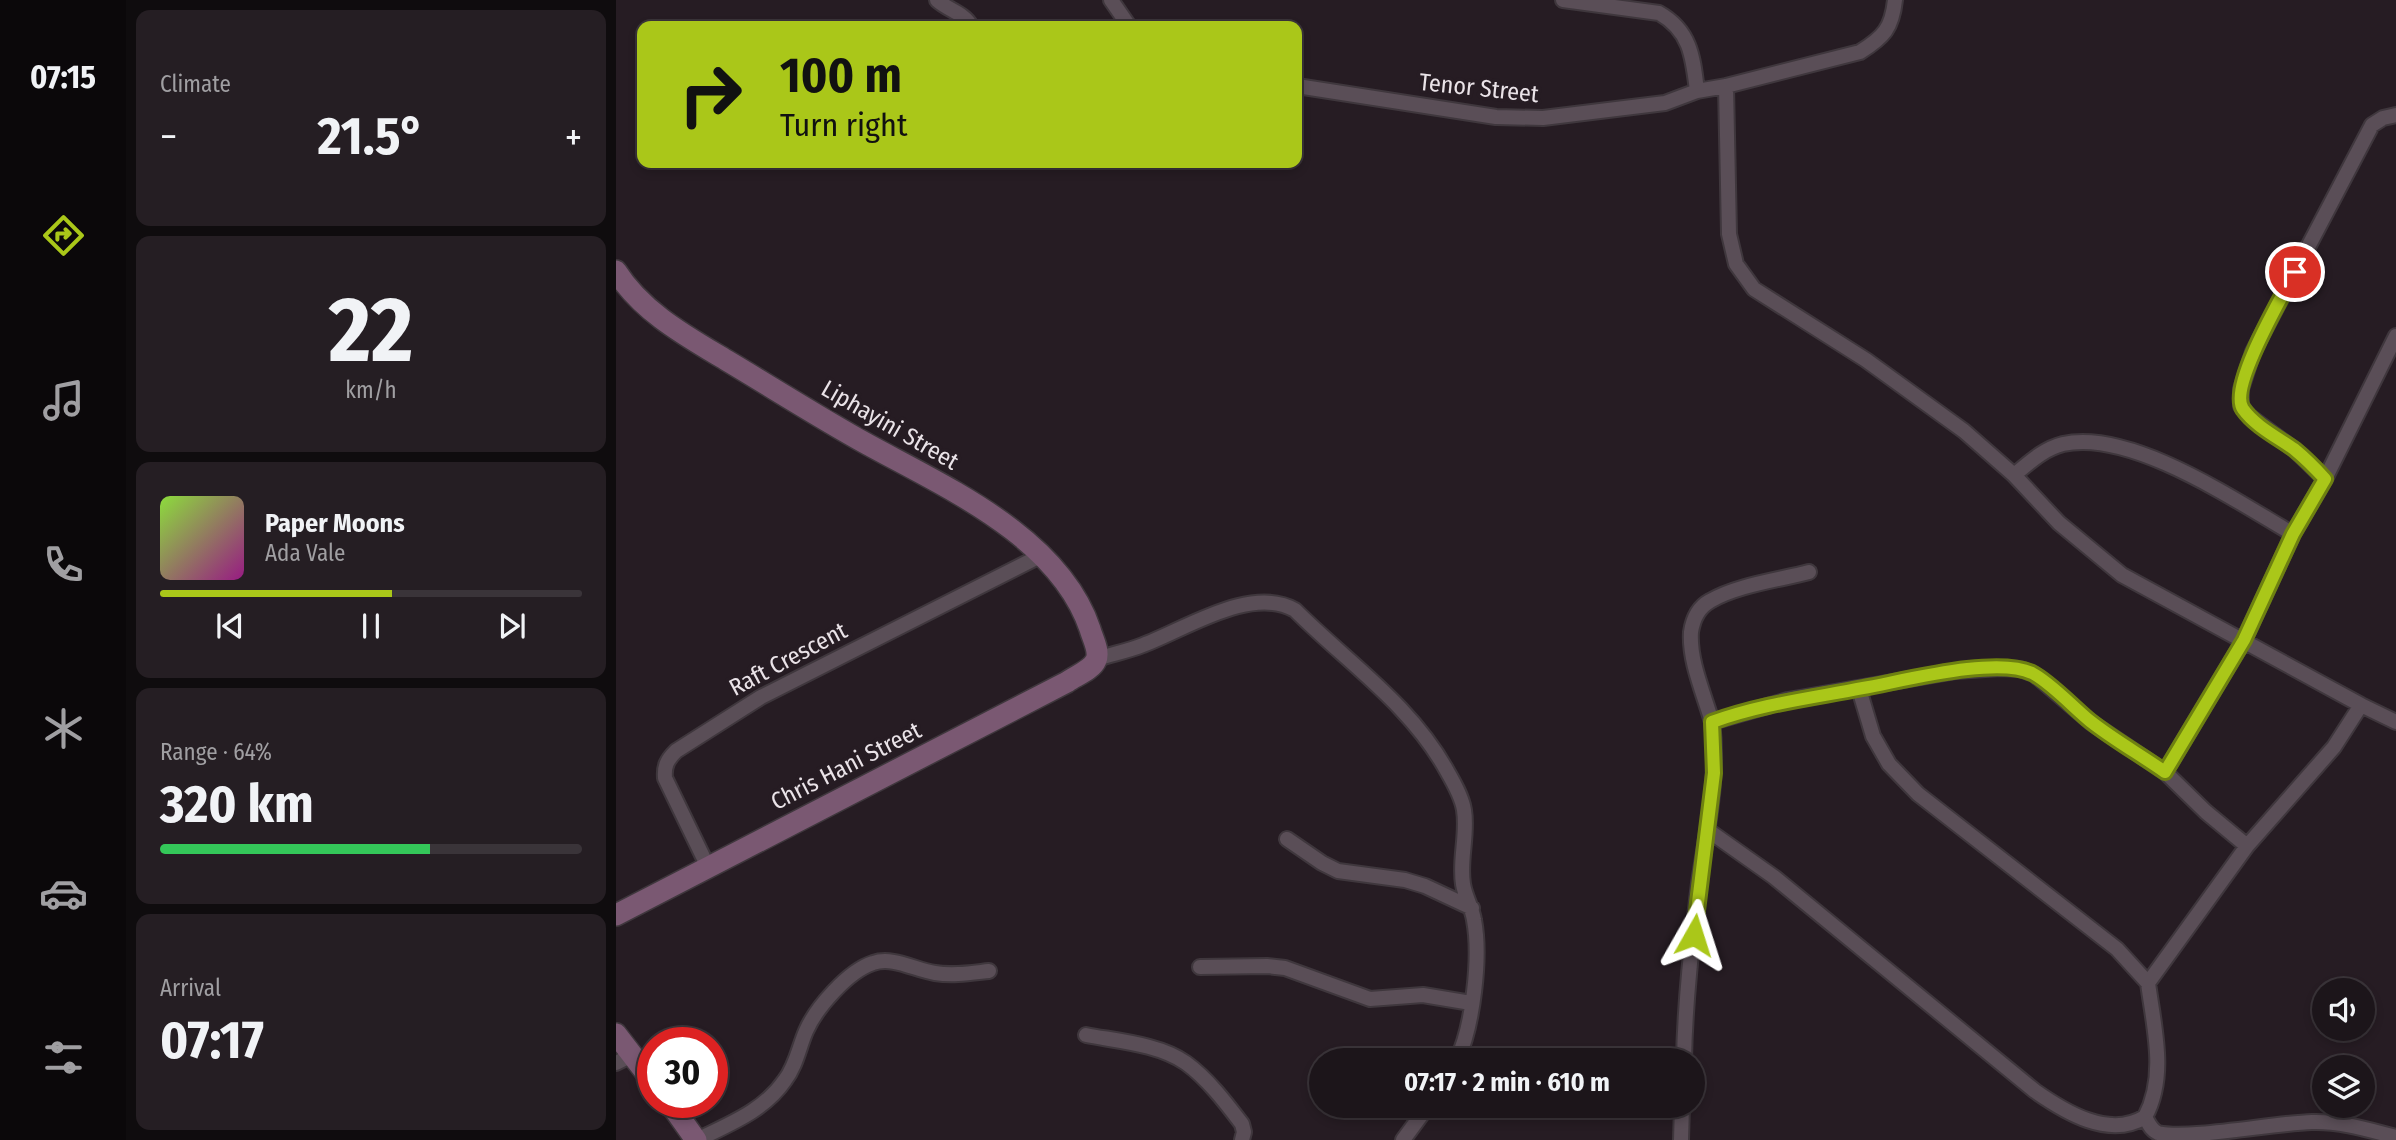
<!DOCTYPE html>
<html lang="en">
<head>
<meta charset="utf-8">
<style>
  :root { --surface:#1c151a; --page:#251e23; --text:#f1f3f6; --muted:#a09fa2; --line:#3a3439; --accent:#aac719 }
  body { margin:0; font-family:"Fira Sans Condensed",sans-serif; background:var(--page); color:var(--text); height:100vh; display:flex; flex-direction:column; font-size:26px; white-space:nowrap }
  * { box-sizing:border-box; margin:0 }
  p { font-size:23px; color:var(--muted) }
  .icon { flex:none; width:38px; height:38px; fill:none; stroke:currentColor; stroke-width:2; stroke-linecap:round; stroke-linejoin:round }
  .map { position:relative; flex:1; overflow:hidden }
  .drawer { display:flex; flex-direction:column; gap:10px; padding:10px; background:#0f0c0e; width:490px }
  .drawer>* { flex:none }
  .banner { position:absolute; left:21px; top:21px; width:665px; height:147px; border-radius:14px; box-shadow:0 4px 10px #0003,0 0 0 2px var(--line); background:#aac719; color:#111; overflow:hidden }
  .controls { position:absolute; left:1696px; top:978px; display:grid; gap:14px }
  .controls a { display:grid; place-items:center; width:63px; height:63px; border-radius:50%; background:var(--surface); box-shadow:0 4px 10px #0003,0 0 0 2px var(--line); font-size:35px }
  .speed { position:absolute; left:21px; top:1027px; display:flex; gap:14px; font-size:35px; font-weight:700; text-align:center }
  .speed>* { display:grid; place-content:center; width:91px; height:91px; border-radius:50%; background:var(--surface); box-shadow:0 4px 10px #0003,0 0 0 2px var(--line); line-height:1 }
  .speed .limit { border:10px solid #d22; background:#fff; color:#111 }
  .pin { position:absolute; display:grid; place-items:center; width:60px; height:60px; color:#fff; margin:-30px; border:4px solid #fff; border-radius:50%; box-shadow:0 2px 7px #0007 }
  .me { position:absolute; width:77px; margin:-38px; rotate:6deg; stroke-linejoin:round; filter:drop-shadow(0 0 5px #0008) }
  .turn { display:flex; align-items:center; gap:24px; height:147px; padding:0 28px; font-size:32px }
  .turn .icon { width:91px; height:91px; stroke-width:2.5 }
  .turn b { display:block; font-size:49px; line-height:60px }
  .big { font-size:52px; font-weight:700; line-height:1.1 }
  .drawer .tile { flex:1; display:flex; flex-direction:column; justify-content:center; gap:10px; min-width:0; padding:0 24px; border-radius:14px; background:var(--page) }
  .drawer .dial { align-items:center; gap:0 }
  .dial b { font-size:91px; line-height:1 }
  .song { display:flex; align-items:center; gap:21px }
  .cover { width:84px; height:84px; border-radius:10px; background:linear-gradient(135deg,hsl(90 70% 55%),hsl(310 70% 35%)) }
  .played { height:7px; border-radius:4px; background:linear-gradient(90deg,var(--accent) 55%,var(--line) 55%) }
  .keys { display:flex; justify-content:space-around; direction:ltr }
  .heat { display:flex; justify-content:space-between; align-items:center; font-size:38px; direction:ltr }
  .charge { height:10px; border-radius:5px; background:linear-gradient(90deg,#34c759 64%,var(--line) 0) }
  .trip { position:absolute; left:693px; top:1048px; width:396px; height:70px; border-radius:35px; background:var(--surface); box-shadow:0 4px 10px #0003,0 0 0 2px var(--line); font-weight:700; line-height:70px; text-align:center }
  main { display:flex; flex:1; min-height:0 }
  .menu { display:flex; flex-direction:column; width:126px; justify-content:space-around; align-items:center; background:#0b080a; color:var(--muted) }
  .menu .icon { width:49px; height:49px }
  .menu .on { color:var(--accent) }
  .menu b { font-size:32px; color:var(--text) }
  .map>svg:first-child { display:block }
</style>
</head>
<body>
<main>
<nav class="menu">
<b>07:15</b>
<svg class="icon on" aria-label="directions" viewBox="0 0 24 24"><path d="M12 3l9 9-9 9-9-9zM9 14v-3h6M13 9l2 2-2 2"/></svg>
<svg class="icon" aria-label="music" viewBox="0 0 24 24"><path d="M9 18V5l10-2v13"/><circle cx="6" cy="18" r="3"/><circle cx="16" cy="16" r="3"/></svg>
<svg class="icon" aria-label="phone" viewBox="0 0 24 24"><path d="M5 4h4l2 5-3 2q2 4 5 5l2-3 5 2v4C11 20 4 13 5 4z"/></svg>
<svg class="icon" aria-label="climate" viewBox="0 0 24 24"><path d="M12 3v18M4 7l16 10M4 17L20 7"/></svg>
<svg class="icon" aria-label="car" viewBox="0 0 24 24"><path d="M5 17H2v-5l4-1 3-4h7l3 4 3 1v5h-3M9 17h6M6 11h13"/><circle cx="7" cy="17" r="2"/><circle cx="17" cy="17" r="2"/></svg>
<svg class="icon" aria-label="filters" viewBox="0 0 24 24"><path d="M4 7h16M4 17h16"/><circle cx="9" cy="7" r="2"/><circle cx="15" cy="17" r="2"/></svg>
</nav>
<section class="drawer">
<div class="tile"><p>Climate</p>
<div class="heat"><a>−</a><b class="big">21.5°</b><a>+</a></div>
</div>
<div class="tile dial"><b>22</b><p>km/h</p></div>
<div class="tile">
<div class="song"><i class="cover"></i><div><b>Paper Moons</b><p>Ada Vale</p></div></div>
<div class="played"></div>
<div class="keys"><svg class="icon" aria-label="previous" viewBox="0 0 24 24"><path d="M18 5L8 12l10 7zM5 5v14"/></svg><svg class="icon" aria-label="pause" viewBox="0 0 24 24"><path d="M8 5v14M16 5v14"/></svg><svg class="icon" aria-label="next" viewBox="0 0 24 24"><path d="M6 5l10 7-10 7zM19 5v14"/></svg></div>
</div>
<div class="tile"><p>Range · 64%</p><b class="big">320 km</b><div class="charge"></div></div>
<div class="tile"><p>Arrival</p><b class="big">07:17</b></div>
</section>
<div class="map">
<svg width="1780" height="1140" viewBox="0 0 1780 1140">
  <rect width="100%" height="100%" fill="#261c23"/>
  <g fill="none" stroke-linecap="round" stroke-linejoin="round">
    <!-- street casing -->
    <g stroke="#3f373d" stroke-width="18">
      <path id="street" d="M 321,0 C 332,10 348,13 355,26
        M 495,0 L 513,26
        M 947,0 L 1043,13 C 1075,31 1077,58 1081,91
        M 681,86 L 880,117 L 927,118 L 1049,103 L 1081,91 L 1110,86 L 1244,52 C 1268,37 1276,28 1279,0
        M 1398,475 C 1413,463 1427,449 1447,444 C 1515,429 1620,501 1677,534
        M 1709,479 L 1679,450 L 1633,416 L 1625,406 L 1625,389 L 1637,352 L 1756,125 L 1767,118 L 1780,115
        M 481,659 C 496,654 512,651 527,645 C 570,629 635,585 679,610 C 732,663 795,705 831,771 C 838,783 846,797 848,810 C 852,835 843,860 847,884 C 849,897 856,907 858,920 C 865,957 857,1026 841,1060
        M 1243,689 L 1257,736 L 1273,764 L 1302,794 L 1501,949 L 1532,983
        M 1745,705 L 1780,722
        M 1096,722 C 1088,694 1073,661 1075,632 C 1077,619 1083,607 1094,601 C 1121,585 1163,580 1193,572
        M 1549,772 L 1590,812 L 1631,846
        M 1093,831 L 1158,877 L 1419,1091 C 1449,1112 1493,1139 1529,1117 C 1551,1076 1538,1028 1532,983 L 1631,846 L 1718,747 L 1745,705 L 1506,575 L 1443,523 L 1398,475 L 1348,431 L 1250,360 L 1138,289 L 1120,264 L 1113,234 L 1110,86
        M 671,839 L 706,863 L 722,871 L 789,880 L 809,886 L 856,908
        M 92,867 L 49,778 C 48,766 51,760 60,751 L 145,697 L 426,555
        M 584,967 L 651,966 L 669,968 L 754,999 L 807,995 L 855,1003
        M 470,1035 C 501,1041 543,1044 570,1063 C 592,1079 610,1103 626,1124 L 628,1132 L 626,1140
        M 1068,1060 C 1069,1002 1076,941 1083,883 C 1091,829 1103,776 1096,722 L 1172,700 L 1340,671 L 1384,668 L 1404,669 L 1418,674 L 1476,723 L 1549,772 L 1628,640 L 1677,534 L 1709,479 L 1780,336
        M 0,1063 L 16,1055
        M 1529,1117 C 1533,1124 1535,1130 1542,1133 C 1574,1140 1658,1123 1696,1122 C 1724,1121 1753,1130 1780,1137
        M 81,1140 C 113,1124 148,1111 169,1080 C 180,1066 183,1047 190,1031 C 200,1008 232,971 257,963 C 277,956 299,970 319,973 C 337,976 355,973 373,971
        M 787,1140 L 812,1106
        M 1065,1140 L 1066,1106"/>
    </g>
    <!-- secondary casing -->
    <g stroke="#3f373d" stroke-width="24">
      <path id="secondary" d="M 0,271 C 26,312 70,336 110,360 C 157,388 204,418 251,444 C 331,488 443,537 474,629 C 476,637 484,651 480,660 C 476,670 459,676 451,682 L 0,915
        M 0,1034 L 37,1082
        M 53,1102 L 80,1140"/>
    </g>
    <!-- street -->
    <use href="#street" stroke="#5a4e57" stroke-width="14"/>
    <!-- secondary -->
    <use href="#secondary" stroke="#7a5872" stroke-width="21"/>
  </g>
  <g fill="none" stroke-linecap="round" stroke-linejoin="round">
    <!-- route casing -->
    <g stroke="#6e8110" stroke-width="18">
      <path id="route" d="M 1078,935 L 1098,773 L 1096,722 C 1145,704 1196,698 1247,688 C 1287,681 1380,656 1416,673 C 1434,682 1458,708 1474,721 C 1498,740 1525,755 1549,772 L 1628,640 L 1677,534 L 1709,479 C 1699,468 1689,458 1678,449 C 1661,437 1639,426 1627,409 C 1612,387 1667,295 1679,272"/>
    </g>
    <!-- route -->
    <use href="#route" stroke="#aac719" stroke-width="12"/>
  </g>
  <g text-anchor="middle" stroke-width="7" stroke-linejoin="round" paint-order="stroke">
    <!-- street labels -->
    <g font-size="24" fill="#eae3e8" stroke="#261c23">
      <text transform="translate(863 88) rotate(6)" y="8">Tenor Street</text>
      <text transform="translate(274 425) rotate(30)" y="8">Liphayini Street</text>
      <text transform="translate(172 659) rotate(-28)" y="8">Raft Crescent</text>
      <text transform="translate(230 766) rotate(-27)" y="8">Chris Hani Street</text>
    </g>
  </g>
</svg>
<div class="controls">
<a><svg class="icon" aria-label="sound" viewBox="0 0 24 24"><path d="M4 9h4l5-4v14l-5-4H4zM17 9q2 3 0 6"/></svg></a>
<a><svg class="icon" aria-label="layers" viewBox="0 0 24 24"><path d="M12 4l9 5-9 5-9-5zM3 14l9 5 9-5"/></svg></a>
</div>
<div class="speed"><div class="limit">30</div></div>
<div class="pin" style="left:1679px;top:272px;background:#d93025"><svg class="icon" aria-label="arrive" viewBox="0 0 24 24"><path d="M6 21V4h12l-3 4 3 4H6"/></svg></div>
<svg class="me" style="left:1078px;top:935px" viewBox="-20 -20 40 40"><path d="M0-17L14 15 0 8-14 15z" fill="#aac719" stroke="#fff" stroke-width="4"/></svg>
<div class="trip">07:17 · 2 min · 610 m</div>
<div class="banner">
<div class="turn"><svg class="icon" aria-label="right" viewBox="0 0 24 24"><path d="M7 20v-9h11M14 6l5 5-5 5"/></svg><div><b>100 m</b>Turn right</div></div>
</div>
</div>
</main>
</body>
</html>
